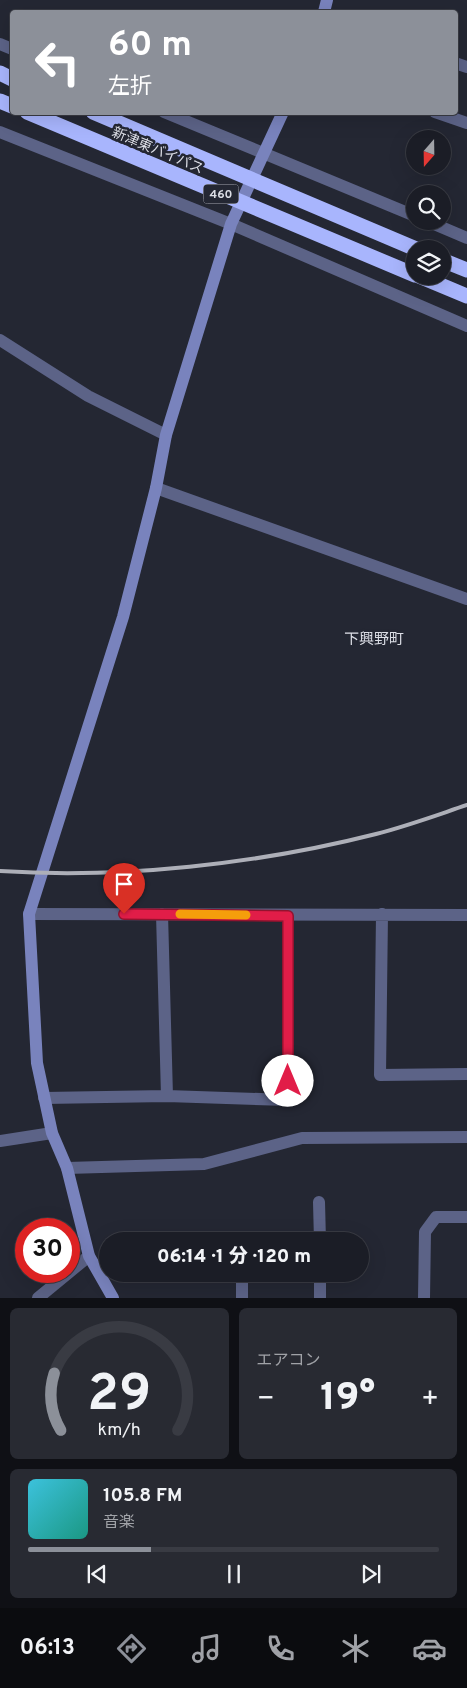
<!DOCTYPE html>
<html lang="ja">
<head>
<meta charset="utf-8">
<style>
  :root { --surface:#1b1d26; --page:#282a32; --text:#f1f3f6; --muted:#a0a2a7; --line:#393b43; --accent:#8c9099 }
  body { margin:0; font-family:Overpass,"Noto Sans JP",sans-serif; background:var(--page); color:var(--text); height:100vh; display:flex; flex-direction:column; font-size:19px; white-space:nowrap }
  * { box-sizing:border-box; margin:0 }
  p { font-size:16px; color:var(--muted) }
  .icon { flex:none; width:28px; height:28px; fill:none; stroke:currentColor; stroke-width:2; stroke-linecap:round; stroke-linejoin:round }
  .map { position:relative; height:1298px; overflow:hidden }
  .drawer { display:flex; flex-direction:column; gap:10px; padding:10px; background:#0f1015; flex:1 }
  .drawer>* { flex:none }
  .guide { position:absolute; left:10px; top:10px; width:448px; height:105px; border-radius:5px; box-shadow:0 5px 20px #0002,0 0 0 1px var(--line); background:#8c9099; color:#fff; overflow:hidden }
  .needle { width:32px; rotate:200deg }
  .tools { position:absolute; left:406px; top:130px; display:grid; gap:10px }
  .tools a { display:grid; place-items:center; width:45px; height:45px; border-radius:50%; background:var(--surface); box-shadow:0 5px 20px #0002,0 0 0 1px var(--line); font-size:25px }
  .speed { position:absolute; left:15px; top:1218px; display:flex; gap:10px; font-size:25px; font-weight:700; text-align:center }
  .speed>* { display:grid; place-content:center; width:65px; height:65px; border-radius:50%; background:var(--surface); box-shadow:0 5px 20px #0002,0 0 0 1px var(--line); line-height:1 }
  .speed .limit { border:8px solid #d22; background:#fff; color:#111 }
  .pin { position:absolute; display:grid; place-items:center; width:42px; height:42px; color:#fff; margin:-51px -21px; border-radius:50% 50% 50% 0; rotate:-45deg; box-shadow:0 0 5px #0007 }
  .pin .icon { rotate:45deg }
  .me { position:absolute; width:55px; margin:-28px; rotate:0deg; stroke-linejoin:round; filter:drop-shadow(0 0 4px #0008) }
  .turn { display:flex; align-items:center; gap:18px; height:105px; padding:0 15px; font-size:22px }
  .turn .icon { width:65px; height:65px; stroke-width:2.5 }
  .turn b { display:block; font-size:35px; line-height:42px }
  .big { font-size:38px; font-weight:800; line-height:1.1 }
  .drawer .tile { flex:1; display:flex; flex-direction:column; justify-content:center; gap:8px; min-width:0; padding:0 18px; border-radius:8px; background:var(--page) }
  .drawer .dial { align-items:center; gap:0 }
  .dial svg { height:130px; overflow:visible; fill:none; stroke:var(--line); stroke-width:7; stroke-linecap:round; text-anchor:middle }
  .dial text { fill:var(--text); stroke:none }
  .song { display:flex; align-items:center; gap:15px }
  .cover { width:60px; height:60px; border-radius:8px; background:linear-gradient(135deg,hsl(190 70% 55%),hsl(170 70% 35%)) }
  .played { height:5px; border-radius:2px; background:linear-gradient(90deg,var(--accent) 30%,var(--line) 30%) }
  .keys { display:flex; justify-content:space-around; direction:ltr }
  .heat { display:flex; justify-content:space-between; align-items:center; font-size:28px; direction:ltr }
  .drawer .tiles { flex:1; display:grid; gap:10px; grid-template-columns:1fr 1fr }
  .tile:last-child { grid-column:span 2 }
  .trip { position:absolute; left:99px; top:1232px; width:270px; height:50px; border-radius:25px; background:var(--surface); box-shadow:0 5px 20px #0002,0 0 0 1px var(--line); font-weight:800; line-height:50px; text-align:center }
  .menu { display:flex; height:80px; justify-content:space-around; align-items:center; background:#0b0c0f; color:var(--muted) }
  .menu .icon { width:35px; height:35px }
  .menu .active { color:var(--accent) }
  .menu b { font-size:22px; color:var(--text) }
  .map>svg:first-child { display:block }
</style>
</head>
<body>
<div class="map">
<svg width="467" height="1298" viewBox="0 0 467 1298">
  <rect width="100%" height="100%" fill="#242733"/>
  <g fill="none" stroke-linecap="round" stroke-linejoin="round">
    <!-- street -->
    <path stroke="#5c6387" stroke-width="12" d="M 0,44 L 12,49
      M 455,63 L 467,67
      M 164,112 L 415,216
      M 435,112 L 467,123
      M 0,132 L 231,224 L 467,326
      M 427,221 L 467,238
      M 0,340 L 88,396 L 166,435
      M 156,488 L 467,599
      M 29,914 L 467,915
      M 162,914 L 167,1096
      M 382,914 L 380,1075 L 467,1074
      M 44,1098 L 167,1096 L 288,1100 L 288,916
      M 0,1141 L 52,1133
      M 67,1168 L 204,1164 L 302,1138 L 467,1137
      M 319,1202 L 320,1241
      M 320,1274 L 320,1298
      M 38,1298 L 89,1256
      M 242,1298 L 242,1274
      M 424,1298 L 425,1232 L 436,1217 L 467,1217"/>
    <!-- secondary -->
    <path stroke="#7983bd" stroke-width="12" d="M 324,12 L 327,0
      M 113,1298 L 89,1256 L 67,1168 L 52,1133 L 37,1063 L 29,914 L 123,617 L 156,488 L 166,435 L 231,224 L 283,112"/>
    <!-- highway -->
    <path stroke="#a8b5fd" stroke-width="15" d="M 0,73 L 12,79
      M 0,101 L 12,106
      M 442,260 L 467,270
      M 419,276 L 467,296"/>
    <!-- rail -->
    <path stroke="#adafb8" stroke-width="4" d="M 0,871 C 122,879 258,864 376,834 C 407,826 437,815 467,805"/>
    <!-- highway-bridge -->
    <path stroke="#a8b5fd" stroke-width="15" d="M 27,112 L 415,275
      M 93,112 L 416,249"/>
  </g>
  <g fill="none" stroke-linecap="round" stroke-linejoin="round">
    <!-- route casing -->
    <g stroke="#92132f" stroke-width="12">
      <path id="route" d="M 124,914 L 288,916 L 288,1081"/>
    </g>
    <!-- route -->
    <use href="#route" stroke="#e11d48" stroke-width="9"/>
    <!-- slow -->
    <path stroke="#f59e0b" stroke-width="9" d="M 180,914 L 246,915"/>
  </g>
  <g text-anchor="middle" stroke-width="5" stroke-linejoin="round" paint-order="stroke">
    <!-- shield labels -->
    <rect fill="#242733" stroke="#a5a7b0" stroke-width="1" x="203.5" y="184.5" width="35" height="19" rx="4"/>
    <g font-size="12" font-weight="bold" fill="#dcdee6">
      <text x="221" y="198">460</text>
    </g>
    <!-- street labels -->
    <g font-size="14" fill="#dcdee6" stroke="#242733">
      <text transform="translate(158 150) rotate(23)" y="5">新津東バイパス</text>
    </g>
    <!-- neighbourhood labels -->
    <g font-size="15" fill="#dcdee6" stroke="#242733">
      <text x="374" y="644">下興野町</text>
    </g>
  </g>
</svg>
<div class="tools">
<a><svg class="needle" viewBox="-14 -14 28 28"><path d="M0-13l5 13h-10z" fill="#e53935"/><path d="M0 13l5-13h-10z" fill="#a0a2a7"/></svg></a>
<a><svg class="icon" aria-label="search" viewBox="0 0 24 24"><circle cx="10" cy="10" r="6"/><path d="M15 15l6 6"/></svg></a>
<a><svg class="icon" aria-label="layers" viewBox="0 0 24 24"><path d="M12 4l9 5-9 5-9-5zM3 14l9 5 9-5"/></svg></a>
</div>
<div class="speed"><div class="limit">30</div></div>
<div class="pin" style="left:124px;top:914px;background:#d93025"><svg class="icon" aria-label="arrive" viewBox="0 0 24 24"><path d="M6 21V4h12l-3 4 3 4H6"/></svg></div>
<svg class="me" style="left:288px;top:1081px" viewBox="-20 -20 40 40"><circle r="19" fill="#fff"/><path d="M0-13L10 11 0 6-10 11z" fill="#e11d48"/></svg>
<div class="trip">06:14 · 1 分 · 120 m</div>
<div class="guide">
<div class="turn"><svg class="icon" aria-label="left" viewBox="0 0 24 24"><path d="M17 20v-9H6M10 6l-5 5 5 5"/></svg><div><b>60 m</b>左折</div></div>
</div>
</div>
<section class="drawer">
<div class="tiles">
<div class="tile dial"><svg viewBox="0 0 100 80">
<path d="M14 69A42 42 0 1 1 86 69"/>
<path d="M14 69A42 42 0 0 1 10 34" stroke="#8c9099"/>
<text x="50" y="56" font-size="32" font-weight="700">29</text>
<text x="50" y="72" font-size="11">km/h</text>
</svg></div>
<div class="tile"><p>エアコン</p>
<div class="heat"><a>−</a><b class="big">19°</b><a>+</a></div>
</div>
<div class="tile">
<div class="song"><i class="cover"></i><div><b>105.8 FM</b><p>音楽</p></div></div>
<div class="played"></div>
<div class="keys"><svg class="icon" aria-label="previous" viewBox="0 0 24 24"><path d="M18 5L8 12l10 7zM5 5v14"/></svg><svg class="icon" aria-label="pause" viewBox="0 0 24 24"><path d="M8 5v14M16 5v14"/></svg><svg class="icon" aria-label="next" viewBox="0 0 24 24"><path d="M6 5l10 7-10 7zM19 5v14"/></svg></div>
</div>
</div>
</section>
<nav class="menu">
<b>06:13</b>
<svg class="icon active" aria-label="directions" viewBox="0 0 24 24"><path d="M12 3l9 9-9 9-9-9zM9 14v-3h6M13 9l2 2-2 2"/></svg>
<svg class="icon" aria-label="music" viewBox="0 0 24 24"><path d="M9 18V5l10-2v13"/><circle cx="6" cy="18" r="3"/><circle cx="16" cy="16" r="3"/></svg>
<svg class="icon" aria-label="phone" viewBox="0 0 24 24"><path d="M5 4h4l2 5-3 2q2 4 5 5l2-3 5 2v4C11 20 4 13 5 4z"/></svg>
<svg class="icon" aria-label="climate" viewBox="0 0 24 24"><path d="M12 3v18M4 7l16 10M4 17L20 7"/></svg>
<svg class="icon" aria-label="car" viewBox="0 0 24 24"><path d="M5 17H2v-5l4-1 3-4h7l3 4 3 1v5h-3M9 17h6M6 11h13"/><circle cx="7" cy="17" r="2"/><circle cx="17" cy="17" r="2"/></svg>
</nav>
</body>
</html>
